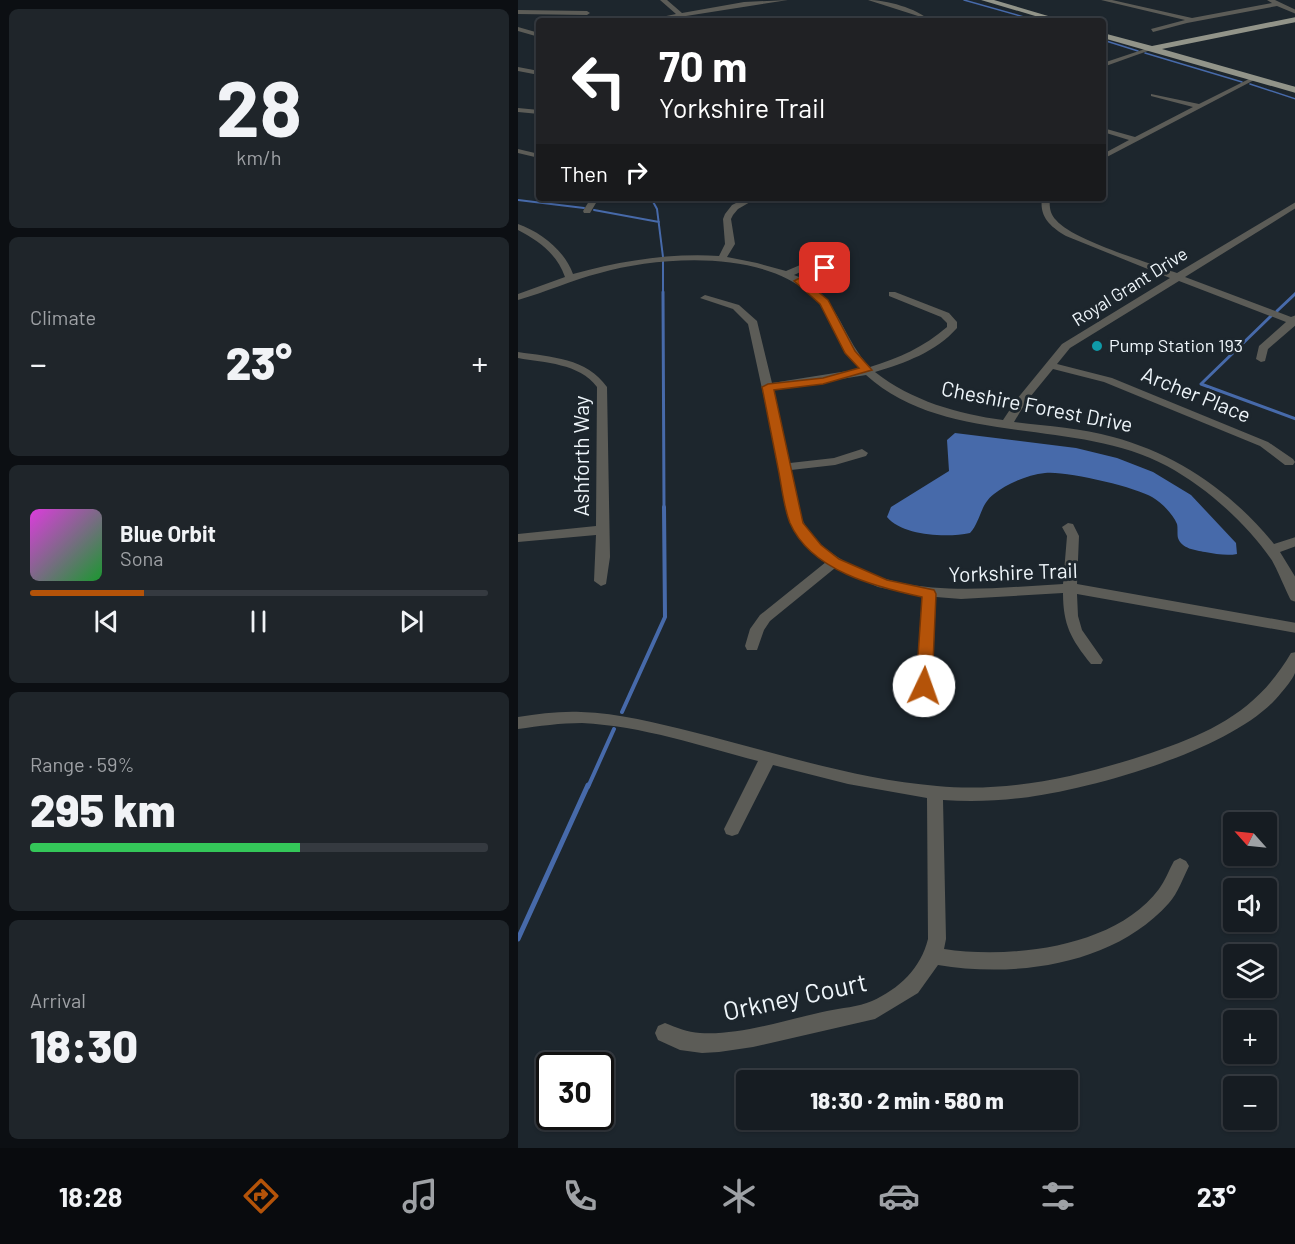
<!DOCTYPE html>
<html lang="en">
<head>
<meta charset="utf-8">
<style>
  :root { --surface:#161c22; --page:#1f252a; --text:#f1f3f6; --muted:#9ea1a5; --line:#353a40; --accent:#b45309 }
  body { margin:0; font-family:Barlow,sans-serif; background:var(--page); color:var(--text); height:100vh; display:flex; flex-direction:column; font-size:22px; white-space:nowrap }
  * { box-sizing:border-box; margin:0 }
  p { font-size:20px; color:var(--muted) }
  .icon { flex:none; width:33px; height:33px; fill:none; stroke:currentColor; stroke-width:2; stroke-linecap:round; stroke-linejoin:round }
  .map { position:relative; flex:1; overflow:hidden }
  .drawer { display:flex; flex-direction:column; gap:9px; padding:9px; background:#0c0f13; width:518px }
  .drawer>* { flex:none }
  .top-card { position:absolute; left:18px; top:18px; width:570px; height:183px; border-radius:6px; box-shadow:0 2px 4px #0004,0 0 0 2px var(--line); background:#202124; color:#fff; overflow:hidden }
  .needle { width:39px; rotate:297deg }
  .controls { position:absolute; left:705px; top:812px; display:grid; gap:12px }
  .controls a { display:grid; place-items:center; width:54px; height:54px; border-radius:6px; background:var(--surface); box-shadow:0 2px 4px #0004,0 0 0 2px var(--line); font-size:30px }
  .speed { position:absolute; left:18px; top:1052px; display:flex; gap:12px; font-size:30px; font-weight:700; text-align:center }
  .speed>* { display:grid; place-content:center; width:78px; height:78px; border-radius:50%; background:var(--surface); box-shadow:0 2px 4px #0004,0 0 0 2px var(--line); line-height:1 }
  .speed .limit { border:3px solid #111; border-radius:9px; background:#fff; color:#111 }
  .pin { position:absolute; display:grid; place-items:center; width:51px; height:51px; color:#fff; margin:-26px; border-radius:12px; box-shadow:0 3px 9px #0006 }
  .me { position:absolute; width:66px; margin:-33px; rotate:3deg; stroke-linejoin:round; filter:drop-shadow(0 0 4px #0008) }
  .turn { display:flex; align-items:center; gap:21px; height:126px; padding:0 24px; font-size:27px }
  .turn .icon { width:78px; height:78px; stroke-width:2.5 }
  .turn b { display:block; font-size:42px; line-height:51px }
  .then { display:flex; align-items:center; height:57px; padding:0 24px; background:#0003; gap:12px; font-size:22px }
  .big { font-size:45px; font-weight:800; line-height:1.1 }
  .drawer .widget { flex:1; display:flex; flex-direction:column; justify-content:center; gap:9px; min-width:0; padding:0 21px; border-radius:9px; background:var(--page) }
  .drawer .dial { align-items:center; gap:0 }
  .dial b { font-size:78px; line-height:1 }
  .song { display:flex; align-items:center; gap:18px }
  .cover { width:72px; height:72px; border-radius:9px; background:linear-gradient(135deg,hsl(300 70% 55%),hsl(130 70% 35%)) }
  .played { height:6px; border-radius:3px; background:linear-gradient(90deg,var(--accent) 25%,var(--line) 25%) }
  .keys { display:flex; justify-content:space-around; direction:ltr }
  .heat { display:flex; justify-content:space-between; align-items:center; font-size:33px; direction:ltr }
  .charge { height:9px; border-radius:4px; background:linear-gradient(90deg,#34c759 59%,var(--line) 0) }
  .trip { position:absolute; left:218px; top:1070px; width:342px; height:60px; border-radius:6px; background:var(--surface); box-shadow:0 2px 4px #0004,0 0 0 2px var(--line); font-weight:800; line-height:60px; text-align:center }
  .dock { display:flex; height:96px; justify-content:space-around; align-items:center; background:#090b0e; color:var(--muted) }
  .dock .icon { width:42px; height:42px }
  .dock .selected { color:var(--accent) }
  .dock b { font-size:27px; color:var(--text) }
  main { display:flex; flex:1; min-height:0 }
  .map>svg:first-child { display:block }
</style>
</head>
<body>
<main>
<section class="drawer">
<div class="widget dial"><b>28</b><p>km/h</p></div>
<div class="widget"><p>Climate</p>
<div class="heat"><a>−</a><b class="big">23°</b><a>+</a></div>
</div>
<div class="widget">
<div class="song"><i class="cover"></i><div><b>Blue Orbit</b><p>Sona</p></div></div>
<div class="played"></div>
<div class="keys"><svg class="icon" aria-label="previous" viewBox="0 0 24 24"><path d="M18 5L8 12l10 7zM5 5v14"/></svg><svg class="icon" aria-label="pause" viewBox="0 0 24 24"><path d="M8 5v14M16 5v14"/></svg><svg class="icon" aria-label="next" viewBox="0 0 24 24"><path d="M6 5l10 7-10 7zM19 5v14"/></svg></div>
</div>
<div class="widget"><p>Range · 59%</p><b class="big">295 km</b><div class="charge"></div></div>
<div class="widget"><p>Arrival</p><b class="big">18:30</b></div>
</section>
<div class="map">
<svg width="778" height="1148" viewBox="0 0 778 1148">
  <rect width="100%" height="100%" fill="#1d262d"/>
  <!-- water -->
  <path fill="#476aaa" d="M 437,433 L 558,448 L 599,458 L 635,472 L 673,495 L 718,543 L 719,554 C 709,556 698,554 687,552 C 677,550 664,549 660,538 C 659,534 660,528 659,524 C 655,514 643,502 634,497 C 618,487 545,470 527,473 C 510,475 489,483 476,494 C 462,504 463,521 452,533 C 429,538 385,536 369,517 L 373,507 L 431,471 L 429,440 Z"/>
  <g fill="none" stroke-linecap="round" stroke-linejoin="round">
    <!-- stream-far4 -->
    <path stroke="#476aaa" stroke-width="1.5" d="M 446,0 L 520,21
      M 585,40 L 620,51
      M 627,53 L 724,82
      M 732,84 L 778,99"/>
    <!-- stream-far3 -->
    <path stroke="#476aaa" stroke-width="2" d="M 133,198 L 139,209 L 145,257
      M 0,200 L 66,208
      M 76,210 L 141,222
      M 145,293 L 145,261"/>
    <!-- stream-far2 -->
    <path stroke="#476aaa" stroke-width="3" d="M 145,292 L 146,508
      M 759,311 L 778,293
      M 753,316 L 683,384 L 778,419"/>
    <!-- stream-far1 -->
    <path stroke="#476aaa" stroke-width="4" d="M 104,712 L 147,617 L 146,507
      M 70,787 L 96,729"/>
    <!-- stream -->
    <path stroke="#476aaa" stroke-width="5" d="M 0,939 L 70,785"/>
    <!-- minor -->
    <path fill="#5c5c57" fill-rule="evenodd" d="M 142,0 L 149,0 L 164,13 L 226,2 L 270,0 L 168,16 L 166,19 L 162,17 L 124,21 L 158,14 Z
      M 350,0 C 368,0 399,8 412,21 L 405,21 L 400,16 Z
      M 583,0 L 594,0 L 674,18 L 754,3 L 749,0 L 757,0 L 778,10 L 778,14 L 759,6 L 669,23 L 635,32 L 633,29 L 667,20 Z
      M 0,10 L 69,11 L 72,13 L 69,15 L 0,14 Z
      M 310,16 L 308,19 L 277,21 L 280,19 Z
      M 0,27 L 21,33 L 21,37 L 0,31 Z
      M 633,47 L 638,48 L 585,67 L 585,63 Z
      M 0,67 L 21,71 L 21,75 L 0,71 Z
      M 735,77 L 740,78 L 585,159 L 585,154 L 611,140 L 585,132 L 585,128 L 617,137 L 675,107 L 633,96 L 633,94 L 681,104 Z
      M 0,108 L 21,110 L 21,114 L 0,112 Z
      M 0,149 L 21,154 L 21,158 L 0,153 Z
      M 73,198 L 81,198 L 72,213 L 66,213 L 65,211 Z
      M 228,198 L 239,198 L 220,209 L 215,215 L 213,219 L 217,244 L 209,257 L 239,263 L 268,271 L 294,260 L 310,264 L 309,272 L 288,281 C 321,301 326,341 352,367 C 381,358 406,347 429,327 L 429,323 L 423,317 L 371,296 L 371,292 L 377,292 L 431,313 L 439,322 L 439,328 C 418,352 387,363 357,372 C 394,401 440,414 485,420 L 499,399 L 544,344 L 652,278 L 548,236 C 533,227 521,217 524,198 L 532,198 C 531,206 532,214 538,220 C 556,241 630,262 659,273 L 778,202 L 778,208 L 667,277 L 773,317 L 778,315 L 778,325 L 750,349 L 747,361 L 743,362 L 738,359 L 741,346 L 768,322 L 661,281 L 552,348 L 539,364 L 594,378 L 750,442 L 775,459 L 777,462 L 775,465 L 767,465 L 742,446 L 586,382 L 535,369 L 508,402 L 496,422 C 529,426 563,428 595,437 C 659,454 715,493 756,544 L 778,537 L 778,546 L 762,552 L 778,578 L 778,602 C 776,601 774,601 773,600 C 771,598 758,566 753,559 C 727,522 689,488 649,466 C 556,416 429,448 348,375 L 255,390 L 272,463 L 316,458 L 344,449 L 350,453 L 348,456 L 317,465 L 273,470 C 277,486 278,509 286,523 C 293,537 305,547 318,556 C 385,601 469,588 545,584 L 549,536 L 544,527 L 550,523 L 555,524 L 561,536 L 559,584 L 778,623 L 778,633 L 559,594 L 560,616 L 564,630 L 585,660 L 583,664 L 573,664 C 553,639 545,625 545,593 L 443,599 L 418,597 L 414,686 L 411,690 L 401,690 L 398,686 L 404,596 L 360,587 L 317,568 L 252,621 L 246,630 L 239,650 L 229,650 L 227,646 L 232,629 L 242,615 L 308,562 L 293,552 L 273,523 L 230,324 L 215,309 L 182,298 L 187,295 L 221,305 L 239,321 L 254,383 L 342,369 C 322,347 315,314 292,294 C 243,250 142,256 82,273 C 54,280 28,292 0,300 L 0,294 L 47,277 C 39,254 21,241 0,230 L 0,224 C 23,232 47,251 55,274 C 103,261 151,253 201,256 L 207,244 L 205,219 L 207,214 L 214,205 ZM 295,266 L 302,268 L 281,277 L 276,275 Z
      M 0,352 C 33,357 69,358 89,387 L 92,557 L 88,584 L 83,586 L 76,581 L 78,535 L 0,542 L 0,534 L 78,526 L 79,387 C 61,363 27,363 0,358 Z
      M 778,652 C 778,657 778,665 778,670 C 776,678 768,687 763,693 C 720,749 572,790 503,798 C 477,801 452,802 425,800 L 428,939 L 426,949 C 492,959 597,948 641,889 C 647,881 651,870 656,861 L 662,858 L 668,861 L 671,866 C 665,878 660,893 651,903 C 596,965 498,978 420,965 L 400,993 L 357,1019 L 235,1047 L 201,1052 L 184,1053 L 162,1050 L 140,1040 L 137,1033 L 140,1026 L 147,1023 C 159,1028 169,1032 182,1033 C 219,1036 272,1019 309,1011 C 323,1008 340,1007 354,1001 C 381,989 403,968 410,939 L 409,798 L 330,784 L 255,765 L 220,834 L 214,836 L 208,834 L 206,829 L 240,761 C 183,746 124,726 64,723 C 43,723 21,726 0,729 L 0,717 C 21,714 42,711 63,712 C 101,713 138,723 175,732 C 255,752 336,779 419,786 C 492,793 564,776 633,753 C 694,732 739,711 773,653 Z"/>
    <!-- major -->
    <path fill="#929489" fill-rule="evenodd" d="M 463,0 L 476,0 L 547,21 L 534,21 Z
      M 778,17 L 778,22 L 644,49 L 778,87 L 778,93 L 585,38 L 585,33 L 634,46 Z"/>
  </g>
  <!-- route -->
  <path fill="#b45309" stroke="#753606" stroke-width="1.5" d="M 304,266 L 312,268 L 287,281 L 310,300 L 337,351 L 354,370 L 305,384 L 256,390 L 285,523 L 303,545 L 321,559 L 369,580 L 416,590 L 418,594 L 414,686 L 411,690 L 401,690 L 398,686 L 404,597 C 358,587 293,571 272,523 C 266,508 264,489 261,473 C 255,444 250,416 244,387 L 250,384 L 305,378 L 341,368 L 327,353 L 302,304 L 276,281 Z"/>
  <!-- markers -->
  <circle fill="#0f9aa8" stroke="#1d262d" stroke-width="2" cx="579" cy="346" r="6"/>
  <g text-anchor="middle" stroke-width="6" stroke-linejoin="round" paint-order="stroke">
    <!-- far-street labels -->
    <g font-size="18" fill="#eef5fa" stroke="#1d262d">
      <text transform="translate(612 287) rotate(-32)" y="6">Royal Grant Drive</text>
    </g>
    <!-- far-poi labels -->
    <g font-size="18" fill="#eef5fa" stroke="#1d262d" text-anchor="start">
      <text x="591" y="352">Pump Station 193</text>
    </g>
    <!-- street labels -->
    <g font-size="21" fill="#eef5fa" stroke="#1d262d">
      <text transform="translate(678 395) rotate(22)" y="7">Archer Place</text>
      <text transform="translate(519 407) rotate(11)" y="7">Cheshire Forest Drive</text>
      <text transform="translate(64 456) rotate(-90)" y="7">Ashforth Way</text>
      <text transform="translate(495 573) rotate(-2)" y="7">Yorkshire Trail</text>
    </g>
    <!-- near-street labels -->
    <g font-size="26" fill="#eef5fa" stroke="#1d262d">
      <text transform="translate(277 997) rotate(-12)" y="9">Orkney Court</text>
    </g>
  </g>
</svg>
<div class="controls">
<a><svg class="needle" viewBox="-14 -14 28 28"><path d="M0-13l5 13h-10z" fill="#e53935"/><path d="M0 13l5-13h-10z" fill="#9ea1a5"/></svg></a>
<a><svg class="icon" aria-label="sound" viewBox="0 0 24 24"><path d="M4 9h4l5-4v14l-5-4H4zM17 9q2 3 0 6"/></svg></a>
<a><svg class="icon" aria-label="layers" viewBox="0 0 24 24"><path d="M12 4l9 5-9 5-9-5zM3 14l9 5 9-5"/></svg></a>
<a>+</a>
<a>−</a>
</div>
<div class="speed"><div class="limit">30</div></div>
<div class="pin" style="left:307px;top:268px;background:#d93025"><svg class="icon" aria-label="arrive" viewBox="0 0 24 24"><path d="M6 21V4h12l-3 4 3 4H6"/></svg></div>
<svg class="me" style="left:406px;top:686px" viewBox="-20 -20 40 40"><circle r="19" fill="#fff"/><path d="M0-13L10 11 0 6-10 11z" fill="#b45309"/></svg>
<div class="trip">18:30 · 2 min · 580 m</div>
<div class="top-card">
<div class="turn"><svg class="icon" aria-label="left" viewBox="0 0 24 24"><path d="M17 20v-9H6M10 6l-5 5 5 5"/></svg><div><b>70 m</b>Yorkshire Trail</div></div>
<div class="then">Then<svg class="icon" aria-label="right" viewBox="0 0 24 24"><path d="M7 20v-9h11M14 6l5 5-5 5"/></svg></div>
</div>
</div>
</main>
<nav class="dock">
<b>18:28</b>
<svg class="icon selected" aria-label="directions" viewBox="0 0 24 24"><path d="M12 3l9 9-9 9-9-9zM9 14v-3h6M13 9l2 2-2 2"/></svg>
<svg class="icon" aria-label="music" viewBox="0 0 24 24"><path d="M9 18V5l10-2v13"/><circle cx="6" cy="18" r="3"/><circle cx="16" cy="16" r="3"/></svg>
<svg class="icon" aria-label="phone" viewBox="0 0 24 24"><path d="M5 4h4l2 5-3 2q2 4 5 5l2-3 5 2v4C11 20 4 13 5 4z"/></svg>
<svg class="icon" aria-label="climate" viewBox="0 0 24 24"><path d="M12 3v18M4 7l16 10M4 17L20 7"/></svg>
<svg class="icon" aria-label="car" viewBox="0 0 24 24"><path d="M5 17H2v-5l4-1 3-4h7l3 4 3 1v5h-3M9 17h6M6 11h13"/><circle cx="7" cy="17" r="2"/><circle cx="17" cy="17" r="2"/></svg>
<svg class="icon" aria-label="filters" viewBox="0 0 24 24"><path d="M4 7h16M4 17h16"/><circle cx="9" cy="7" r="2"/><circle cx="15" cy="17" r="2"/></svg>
<b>23°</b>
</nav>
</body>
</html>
